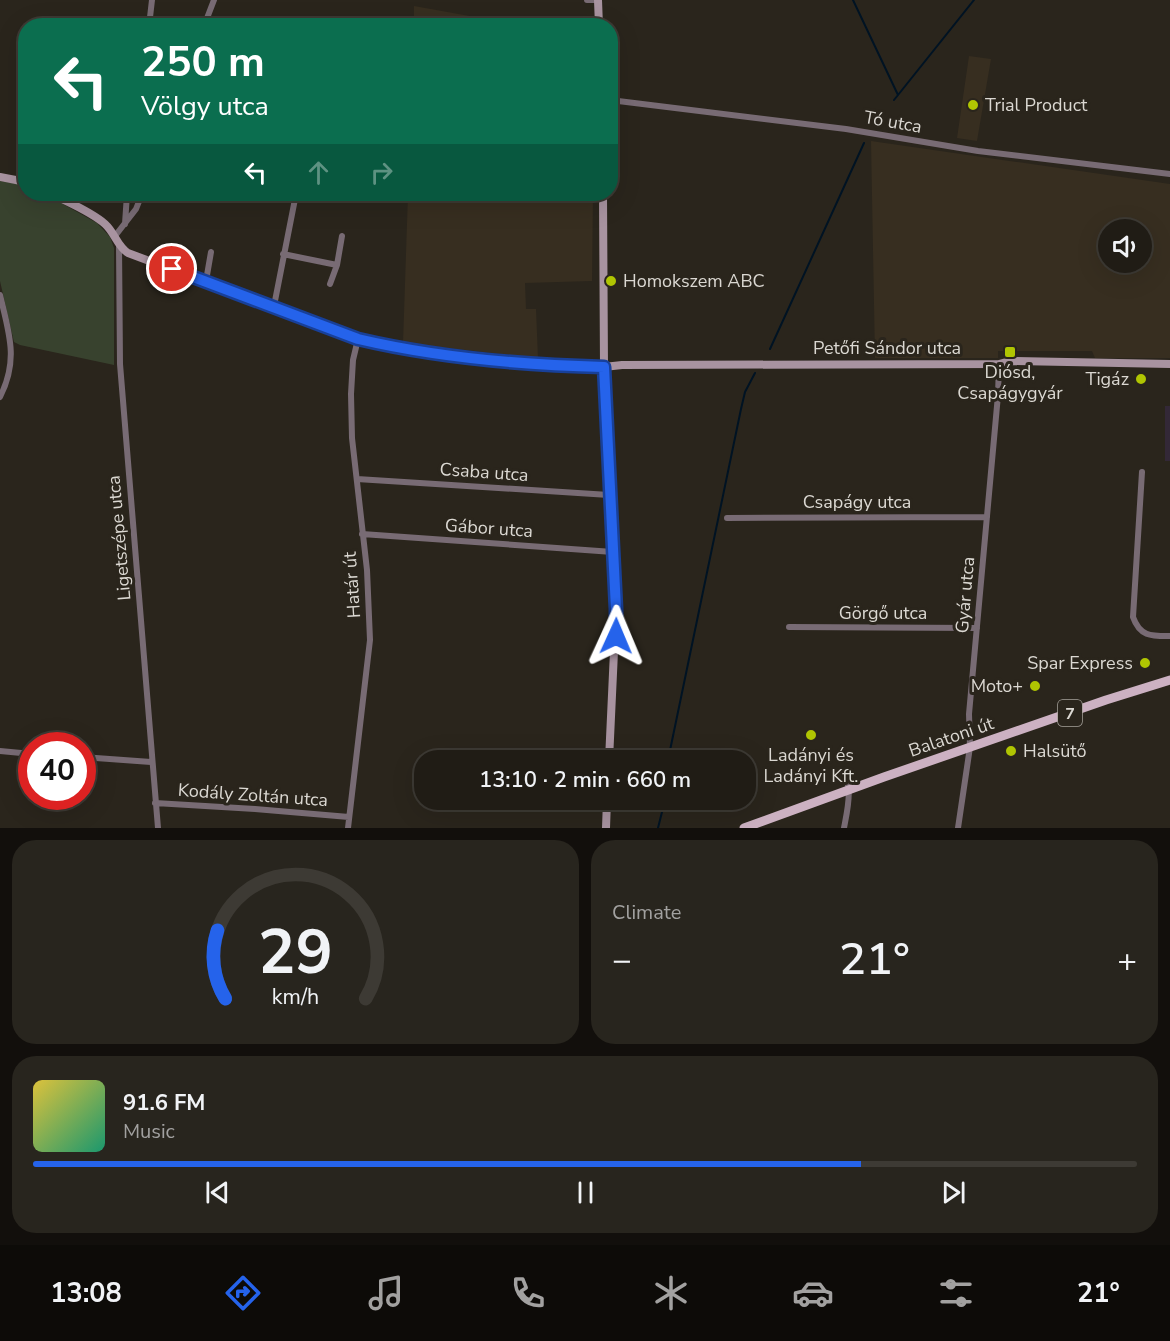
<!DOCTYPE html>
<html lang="en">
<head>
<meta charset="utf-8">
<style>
  :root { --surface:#201c15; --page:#28251e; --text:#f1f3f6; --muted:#a2a1a0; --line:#3d3a34; --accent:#2563eb }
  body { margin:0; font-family:"Nunito Sans",sans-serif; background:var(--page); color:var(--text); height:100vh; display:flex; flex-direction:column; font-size:22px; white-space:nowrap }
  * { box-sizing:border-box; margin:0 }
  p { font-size:20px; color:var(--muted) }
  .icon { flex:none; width:33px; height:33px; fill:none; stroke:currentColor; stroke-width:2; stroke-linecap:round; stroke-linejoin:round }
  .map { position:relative; height:828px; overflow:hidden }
  .panel { display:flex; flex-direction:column; gap:12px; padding:12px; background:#120f0c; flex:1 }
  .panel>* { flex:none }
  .banner { position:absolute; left:18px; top:18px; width:600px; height:183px; border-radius:24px; box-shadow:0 6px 24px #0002,0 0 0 2px var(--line); background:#0b6e4f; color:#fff; overflow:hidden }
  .buttons { position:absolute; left:1098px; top:219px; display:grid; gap:12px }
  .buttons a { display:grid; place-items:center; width:54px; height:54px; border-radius:50%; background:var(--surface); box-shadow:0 6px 24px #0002,0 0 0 2px var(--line); font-size:30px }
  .speed { position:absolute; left:18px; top:732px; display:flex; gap:12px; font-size:30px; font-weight:700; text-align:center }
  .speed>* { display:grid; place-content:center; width:78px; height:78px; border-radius:50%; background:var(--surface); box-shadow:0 6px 24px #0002,0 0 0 2px var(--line); line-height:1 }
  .speed .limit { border:9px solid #d22; background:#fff; color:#111 }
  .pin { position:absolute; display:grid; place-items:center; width:51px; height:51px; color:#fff; margin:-26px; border:3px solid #fff; border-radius:50%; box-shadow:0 2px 6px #0007 }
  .me { position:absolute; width:66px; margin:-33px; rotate:1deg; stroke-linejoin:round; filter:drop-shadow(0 0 4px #0008) }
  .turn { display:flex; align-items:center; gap:21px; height:126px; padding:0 24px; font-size:27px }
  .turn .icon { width:78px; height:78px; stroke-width:2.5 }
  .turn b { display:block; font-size:42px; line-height:51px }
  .lanes { display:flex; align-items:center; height:57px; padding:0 24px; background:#0003; justify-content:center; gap:30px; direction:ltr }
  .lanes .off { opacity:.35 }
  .big { font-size:45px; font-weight:600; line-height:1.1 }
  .panel .card { flex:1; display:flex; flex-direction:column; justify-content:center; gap:9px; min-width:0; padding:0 21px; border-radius:24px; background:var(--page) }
  .panel .dial { align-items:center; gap:0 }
  .dial svg { height:156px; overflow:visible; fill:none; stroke:var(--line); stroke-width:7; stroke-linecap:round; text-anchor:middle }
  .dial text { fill:var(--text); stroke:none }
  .song { display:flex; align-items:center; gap:18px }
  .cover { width:72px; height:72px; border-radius:9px; background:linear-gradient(135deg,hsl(50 70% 55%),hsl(160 70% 35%)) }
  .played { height:6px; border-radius:3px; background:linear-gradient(90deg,var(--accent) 75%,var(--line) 75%) }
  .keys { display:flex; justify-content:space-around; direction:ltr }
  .heat { display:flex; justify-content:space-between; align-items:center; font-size:33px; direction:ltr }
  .panel .tiles { flex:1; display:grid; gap:12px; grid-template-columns:1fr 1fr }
  .card:last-child { grid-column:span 2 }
  .trip { position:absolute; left:414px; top:750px; width:342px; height:60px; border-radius:24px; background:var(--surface); box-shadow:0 6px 24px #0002,0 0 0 2px var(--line); font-weight:600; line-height:60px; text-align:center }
  .dock { display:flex; height:96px; justify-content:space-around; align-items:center; background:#0d0b08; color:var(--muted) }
  .dock .icon { width:42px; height:42px }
  .dock .current { color:var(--accent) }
  .dock b { font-size:27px; color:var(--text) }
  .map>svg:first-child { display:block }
</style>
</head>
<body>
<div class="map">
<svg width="1170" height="828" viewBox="0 0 1170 828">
  <rect width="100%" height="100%" fill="#2a251c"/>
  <!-- built -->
  <path fill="#372e20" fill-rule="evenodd" d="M 414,6 L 520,25 L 414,25 Z
    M 969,56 L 991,59 L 977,141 L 957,138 Z
    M 871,141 L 1170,184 L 1170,358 L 1095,358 L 1092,351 L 998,351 L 998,358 L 875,358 ZM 1108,230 L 1142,230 L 1142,262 L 1108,262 Z
    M 408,194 L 593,194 L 592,281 L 525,283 L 526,309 L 536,309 L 538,358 L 403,343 Z"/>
  <!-- education -->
  <path fill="#332837" d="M 1165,406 L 1170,406 L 1170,461 L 1165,461 Z"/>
  <!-- green -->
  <path fill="#38422e" d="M 0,181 L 25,185 L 26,194 L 45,194 L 97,223 L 110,237 L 114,248 L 114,365 L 20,345 L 14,342 L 0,281 Z"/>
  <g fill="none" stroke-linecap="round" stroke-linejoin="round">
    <!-- stream -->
    <path stroke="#001323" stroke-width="2" d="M 853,0 L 898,95
      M 894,100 L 974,0
      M 770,349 L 864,143
      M 668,760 L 741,409 L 745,392 L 755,373
      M 658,828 L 662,812 L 662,800"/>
    <!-- street -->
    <path stroke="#786b74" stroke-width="6" d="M 587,0 L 599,0
      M 149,26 L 152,0
      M 204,26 L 214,0
      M 610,100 L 846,129 L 978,151 L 1170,174
      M 125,224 L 127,194
      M 115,236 L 136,209 L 142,194
      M 119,245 L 120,364 L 158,828
      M 283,254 L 337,265
      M 206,281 L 211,252
      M 330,284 L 337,265 L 342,236
      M 0,295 C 9,333 19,360 0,397
      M 274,306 L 296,194
      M 1142,472 L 1133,617 C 1140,637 1152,636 1170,636
      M 357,479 L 609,495
      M 727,518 L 987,517
      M 362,534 L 613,552
      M 789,627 L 977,628
      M 0,751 L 32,754
      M 82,757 L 151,762
      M 834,776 C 858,770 846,816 844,828
      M 155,803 L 255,809 L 349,817
      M 348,828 L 370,640 L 367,570 L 352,438 L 351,394 L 353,360 L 358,339
      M 958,828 L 970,747 L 969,714 L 998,395 L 999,364"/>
    <!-- secondary -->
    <path stroke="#a893a0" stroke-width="8" d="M 598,0 L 599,26
      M 0,177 L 26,182
      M 52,194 C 69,203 90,211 105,224 C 115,233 117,246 128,253 L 358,339 L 385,345 L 453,358 L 604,367 L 622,365 L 999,364 L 1010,361 L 1170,364
      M 603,194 L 604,367 L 616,608 L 609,760
      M 606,828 L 607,800"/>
    <!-- primary -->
    <path stroke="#ccb1c2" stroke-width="9" d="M 744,828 L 884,777 L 1106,700 L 1170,680"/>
  </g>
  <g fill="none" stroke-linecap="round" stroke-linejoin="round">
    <!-- route casing -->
    <g stroke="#184099" stroke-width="15">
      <path id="route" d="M 172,269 L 358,339 C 439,358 521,365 604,367 L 616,609 L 616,636"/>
    </g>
    <!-- route -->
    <use href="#route" stroke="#2563eb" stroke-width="10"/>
  </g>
  <!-- markers -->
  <g fill="#b0c502" stroke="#2a251c" stroke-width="2">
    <circle cx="973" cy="105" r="6"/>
    <circle cx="611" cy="281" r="6"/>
    <rect x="1004" y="346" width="12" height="12" rx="3"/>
    <circle cx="1141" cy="379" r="6"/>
    <circle cx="1145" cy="663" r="6"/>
    <circle cx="1035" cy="686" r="6"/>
    <circle cx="811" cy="735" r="6"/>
    <circle cx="1011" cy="751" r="6"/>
  </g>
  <g text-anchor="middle" stroke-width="6" stroke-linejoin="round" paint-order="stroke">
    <!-- shield labels -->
    <rect fill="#2a251c" stroke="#a6a29b" stroke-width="1.5" x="1058" y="700" width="24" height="26" rx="4.5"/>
    <g font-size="16" font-weight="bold" fill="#dbd8d2">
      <text x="1070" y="719">7</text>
    </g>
    <!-- poi labels -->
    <g font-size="18" fill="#dbd8d2" stroke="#2a251c" text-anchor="start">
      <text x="985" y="111">Trial Product</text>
      <text x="623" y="287">Homokszem ABC</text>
      <text x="1010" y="378" text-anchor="middle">Diósd,<tspan x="1010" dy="21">Csapágygyár</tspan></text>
      <text x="1129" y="385" text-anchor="end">Tigáz</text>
      <text x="1133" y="669" text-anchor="end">Spar Express</text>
      <text x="1023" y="692" text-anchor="end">Moto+</text>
      <text x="1023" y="757">Halsütő</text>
      <text x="811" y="761" text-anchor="middle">Ladányi és<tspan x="811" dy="21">Ladányi Kft.</tspan></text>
    </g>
    <!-- street labels -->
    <g font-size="18" fill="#dbd8d2" stroke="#2a251c">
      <text transform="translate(893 122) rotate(10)" y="6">Tó utca</text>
      <text x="887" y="354">Petőfi Sándor utca</text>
      <text transform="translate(484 472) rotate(4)" y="6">Csaba utca</text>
      <text x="857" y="508">Csapágy utca</text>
      <text transform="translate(489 528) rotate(4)" y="6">Gábor utca</text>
      <text transform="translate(119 538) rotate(-95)" y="6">Ligetszépe utca</text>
      <text transform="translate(352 585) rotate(-94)" y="6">Határ út</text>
      <text transform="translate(965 595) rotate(-85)" y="6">Gyár utca</text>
      <text x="883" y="619">Görgő utca</text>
      <text transform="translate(951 737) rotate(-19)" y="6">Balatoni út</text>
      <text transform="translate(253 795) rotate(4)" y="6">Kodály Zoltán utca</text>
    </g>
  </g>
</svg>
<div class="buttons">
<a><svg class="icon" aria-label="sound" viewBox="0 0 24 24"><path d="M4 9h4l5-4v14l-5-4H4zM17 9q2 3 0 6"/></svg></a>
</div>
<div class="speed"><div class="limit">40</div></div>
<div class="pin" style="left:172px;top:269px;background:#d93025"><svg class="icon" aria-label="arrive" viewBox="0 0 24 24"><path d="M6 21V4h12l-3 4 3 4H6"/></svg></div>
<svg class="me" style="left:616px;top:636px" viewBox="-20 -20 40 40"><path d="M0-17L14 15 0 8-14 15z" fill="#2563eb" stroke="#fff" stroke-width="4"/></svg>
<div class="trip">13:10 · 2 min · 660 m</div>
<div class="banner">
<div class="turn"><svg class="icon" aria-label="left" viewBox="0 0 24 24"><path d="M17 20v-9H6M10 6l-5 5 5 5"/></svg><div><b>250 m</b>Völgy utca</div></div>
<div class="lanes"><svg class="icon" aria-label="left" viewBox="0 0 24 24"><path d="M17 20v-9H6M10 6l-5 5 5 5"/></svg><svg class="icon off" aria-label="ahead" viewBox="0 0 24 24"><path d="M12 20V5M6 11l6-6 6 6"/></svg><svg class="icon off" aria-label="right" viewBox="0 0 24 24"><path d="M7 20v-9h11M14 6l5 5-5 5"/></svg></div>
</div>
</div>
<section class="panel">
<div class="tiles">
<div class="card dial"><svg viewBox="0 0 100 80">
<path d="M14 69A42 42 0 1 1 86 69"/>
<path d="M14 69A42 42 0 0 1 10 34" stroke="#2563eb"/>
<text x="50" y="56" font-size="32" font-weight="700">29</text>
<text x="50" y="72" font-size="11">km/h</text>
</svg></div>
<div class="card"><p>Climate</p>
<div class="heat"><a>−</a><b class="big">21°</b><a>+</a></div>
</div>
<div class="card">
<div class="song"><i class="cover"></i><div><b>91.6 FM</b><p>Music</p></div></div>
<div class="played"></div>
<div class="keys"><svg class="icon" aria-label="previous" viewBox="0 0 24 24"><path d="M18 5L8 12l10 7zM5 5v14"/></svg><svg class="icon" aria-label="pause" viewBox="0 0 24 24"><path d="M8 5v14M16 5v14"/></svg><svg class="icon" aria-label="next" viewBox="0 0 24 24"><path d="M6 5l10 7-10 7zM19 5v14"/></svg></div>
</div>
</div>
</section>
<nav class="dock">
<b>13:08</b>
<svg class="icon current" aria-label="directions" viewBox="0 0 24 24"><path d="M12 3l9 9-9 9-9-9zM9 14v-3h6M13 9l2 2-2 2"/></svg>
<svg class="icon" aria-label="music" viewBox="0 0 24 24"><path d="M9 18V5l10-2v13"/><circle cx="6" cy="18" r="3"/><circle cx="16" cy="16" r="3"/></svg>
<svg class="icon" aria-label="phone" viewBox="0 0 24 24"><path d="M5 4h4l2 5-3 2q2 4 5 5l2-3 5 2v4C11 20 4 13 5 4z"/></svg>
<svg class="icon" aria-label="climate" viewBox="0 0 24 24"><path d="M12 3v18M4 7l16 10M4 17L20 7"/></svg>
<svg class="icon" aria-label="car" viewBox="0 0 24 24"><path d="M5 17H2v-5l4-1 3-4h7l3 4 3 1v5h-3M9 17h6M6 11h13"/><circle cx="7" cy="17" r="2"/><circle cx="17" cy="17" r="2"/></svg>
<svg class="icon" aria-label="filters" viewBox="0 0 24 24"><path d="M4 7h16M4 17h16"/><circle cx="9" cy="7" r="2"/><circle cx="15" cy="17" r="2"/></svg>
<b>21°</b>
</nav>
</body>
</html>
